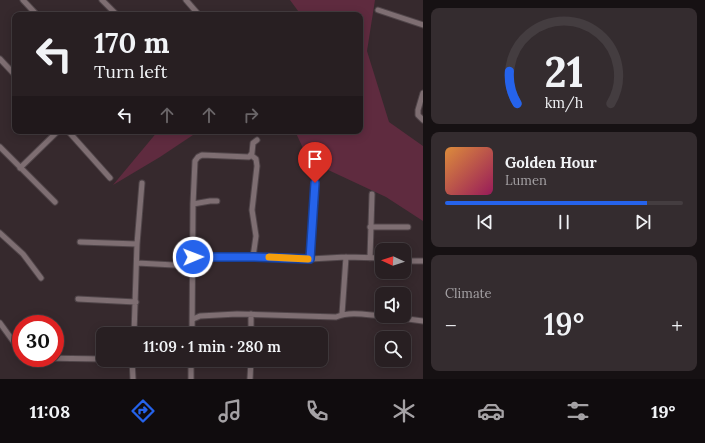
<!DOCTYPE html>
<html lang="en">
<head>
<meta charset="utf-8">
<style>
  :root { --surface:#281f22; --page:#342c2f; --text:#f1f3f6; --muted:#a5a2a5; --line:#443d40; --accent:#2563eb }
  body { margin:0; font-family:Lora,serif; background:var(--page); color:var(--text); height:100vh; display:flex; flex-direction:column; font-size:15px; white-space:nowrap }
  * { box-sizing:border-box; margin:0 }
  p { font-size:13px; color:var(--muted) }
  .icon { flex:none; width:22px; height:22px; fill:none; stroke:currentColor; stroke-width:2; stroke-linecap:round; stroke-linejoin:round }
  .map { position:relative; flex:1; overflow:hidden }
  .sheet { display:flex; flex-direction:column; gap:8px; padding:8px; background:#161113; width:282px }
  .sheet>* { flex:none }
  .top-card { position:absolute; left:12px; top:12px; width:351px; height:122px; border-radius:8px; box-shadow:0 2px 10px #0003,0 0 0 1px var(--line); background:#281f22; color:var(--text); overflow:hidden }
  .needle { width:26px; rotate:273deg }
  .controls { position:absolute; left:375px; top:243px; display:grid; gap:8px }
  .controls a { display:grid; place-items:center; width:36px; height:36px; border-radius:8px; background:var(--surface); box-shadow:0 2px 10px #0003,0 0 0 1px var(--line); font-size:20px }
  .speed { position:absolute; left:12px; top:315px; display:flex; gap:8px; font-size:20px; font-weight:700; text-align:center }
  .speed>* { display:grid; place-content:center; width:52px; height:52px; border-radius:50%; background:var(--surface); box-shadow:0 2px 10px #0003,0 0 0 1px var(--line); line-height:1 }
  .speed .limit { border:6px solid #d22; background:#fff; color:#111 }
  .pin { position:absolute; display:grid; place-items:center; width:34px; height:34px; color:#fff; margin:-41px -17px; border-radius:50% 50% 50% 0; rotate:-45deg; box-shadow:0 0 4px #0007 }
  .pin .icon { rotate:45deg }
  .me { position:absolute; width:44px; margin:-22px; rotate:89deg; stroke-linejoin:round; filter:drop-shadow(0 0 3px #0008) }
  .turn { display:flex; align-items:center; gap:14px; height:84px; padding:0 16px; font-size:18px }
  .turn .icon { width:52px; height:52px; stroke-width:2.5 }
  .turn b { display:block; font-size:28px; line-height:34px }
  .lanes { display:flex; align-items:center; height:38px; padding:0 16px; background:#0003; justify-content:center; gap:20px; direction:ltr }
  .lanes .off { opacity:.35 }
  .big { font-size:30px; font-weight:600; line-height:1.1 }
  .sheet .card { flex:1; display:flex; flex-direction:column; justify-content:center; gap:6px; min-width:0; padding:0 14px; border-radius:8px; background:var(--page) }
  .sheet .dial { align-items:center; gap:0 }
  .dial svg { height:104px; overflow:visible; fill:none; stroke:var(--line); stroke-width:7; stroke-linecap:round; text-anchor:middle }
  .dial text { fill:var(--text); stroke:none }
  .song { display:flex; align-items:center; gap:12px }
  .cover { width:48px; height:48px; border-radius:6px; background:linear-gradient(135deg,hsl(30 70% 55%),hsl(330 70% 35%)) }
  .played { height:4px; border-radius:2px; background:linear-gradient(90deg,var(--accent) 85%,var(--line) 85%) }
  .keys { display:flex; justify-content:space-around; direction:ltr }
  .heat { display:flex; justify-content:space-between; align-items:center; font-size:22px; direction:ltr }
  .trip { position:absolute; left:96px; top:327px; width:232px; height:40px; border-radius:8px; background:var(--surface); box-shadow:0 2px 10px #0003,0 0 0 1px var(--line); font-weight:600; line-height:40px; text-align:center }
  .dock { display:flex; height:64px; justify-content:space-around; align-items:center; background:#100c0e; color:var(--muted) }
  .dock .icon { width:28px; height:28px }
  .dock .on { color:var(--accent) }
  .dock b { font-size:18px; color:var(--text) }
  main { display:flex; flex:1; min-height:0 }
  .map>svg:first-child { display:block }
</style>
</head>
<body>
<main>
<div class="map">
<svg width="423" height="379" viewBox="0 0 423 379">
  <rect width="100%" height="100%" fill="#36292d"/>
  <!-- green -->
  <path fill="#5f2b3f" d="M 290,0 L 375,0 L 367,51 L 389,122 L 423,146 L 423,221 L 386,197 L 309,161 L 295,131 L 360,131 L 360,15 L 301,15 Z
    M 158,131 L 199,131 L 160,157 L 113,185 Z"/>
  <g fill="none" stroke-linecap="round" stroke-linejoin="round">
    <!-- minor casing -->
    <g stroke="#504549" stroke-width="7">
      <path id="minor" d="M 23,0 L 37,15
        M 102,0 L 117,15
        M 186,0 L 199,15
        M 378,10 L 423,25
        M 0,59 L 15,75
        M 423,93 L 418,110 L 418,115 L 423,120
        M 68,131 L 110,178
        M 0,147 L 55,202
        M 251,155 L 256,159 L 257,166 L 252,210 L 256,236 L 253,257
        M 20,168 L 58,131
        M 193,204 L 210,201 L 217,201
        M 370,227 L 408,227
        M 0,233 L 23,254 L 41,278
        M 80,242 L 137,244
        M 193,257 L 253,257 L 310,259 L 346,257 L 382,258
        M 370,258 L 372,194
        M 310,259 L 316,168
        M 404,261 L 423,261
        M 137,263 L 193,266
        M 78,299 L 136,302
        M 342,314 L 346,257
        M 385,316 L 423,321
        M 193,319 L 200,316 L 237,314 L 336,317 C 351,311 367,315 382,316
        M 0,323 L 21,352
        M 134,334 L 137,244 L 142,183
        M 192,334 L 193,204 L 195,161 L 198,157 L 202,155 L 249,157 L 252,153 L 253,143 L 257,140
        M 251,334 L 251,314
        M 40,358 L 103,359
        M 132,360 L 133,379
        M 191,379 L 191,360
        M 250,379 L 251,360"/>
    </g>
    <!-- minor -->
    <use href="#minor" stroke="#7e6e72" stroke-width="5"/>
  </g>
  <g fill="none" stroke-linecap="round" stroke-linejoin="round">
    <!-- route casing -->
    <g stroke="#184099" stroke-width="10">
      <path id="route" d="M 193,257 L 253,257 L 310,259 L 315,183"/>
    </g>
    <!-- route -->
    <use href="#route" stroke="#2563eb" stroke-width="7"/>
    <!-- slow -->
    <path stroke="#f59e0b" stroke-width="7" d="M 269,257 L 308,259"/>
  </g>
</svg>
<div class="controls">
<a><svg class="needle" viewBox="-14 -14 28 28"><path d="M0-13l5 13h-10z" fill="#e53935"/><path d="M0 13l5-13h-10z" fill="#a5a2a5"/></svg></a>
<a><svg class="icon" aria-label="sound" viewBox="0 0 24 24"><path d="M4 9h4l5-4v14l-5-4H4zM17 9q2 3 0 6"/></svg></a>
<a><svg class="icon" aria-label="search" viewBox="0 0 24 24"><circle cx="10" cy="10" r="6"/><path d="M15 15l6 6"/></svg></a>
</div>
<div class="speed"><div class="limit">30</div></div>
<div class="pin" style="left:315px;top:183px;background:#d93025"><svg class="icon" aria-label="arrive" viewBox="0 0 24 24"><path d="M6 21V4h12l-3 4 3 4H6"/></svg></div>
<svg class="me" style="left:193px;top:257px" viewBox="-20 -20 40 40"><circle r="17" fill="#2563eb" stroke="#fff" stroke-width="3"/><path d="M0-11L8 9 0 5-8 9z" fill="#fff"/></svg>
<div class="trip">11:09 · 1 min · 280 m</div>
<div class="top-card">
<div class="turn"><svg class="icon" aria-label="left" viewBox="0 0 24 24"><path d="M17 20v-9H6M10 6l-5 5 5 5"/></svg><div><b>170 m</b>Turn left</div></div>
<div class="lanes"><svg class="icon" aria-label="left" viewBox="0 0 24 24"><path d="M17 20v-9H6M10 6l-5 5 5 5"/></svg><svg class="icon off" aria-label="ahead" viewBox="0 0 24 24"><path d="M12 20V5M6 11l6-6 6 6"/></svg><svg class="icon off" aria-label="ahead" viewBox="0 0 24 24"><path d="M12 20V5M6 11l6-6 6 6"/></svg><svg class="icon off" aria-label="right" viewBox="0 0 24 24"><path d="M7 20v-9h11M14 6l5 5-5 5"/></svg></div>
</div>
</div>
<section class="sheet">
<div class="card dial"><svg viewBox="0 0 100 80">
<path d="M14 69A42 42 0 1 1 86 69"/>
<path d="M14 69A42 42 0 0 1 8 44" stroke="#2563eb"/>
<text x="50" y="56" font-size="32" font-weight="700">21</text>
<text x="50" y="72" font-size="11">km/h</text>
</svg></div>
<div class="card">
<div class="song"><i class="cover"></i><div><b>Golden Hour</b><p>Lumen</p></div></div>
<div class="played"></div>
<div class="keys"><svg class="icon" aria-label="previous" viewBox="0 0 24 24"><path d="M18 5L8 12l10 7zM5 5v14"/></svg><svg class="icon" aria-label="pause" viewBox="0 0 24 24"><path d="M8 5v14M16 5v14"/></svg><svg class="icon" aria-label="next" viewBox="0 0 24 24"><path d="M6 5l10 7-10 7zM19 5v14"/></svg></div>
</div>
<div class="card"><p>Climate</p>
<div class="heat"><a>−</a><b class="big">19°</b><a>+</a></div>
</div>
</section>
</main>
<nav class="dock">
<b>11:08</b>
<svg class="icon on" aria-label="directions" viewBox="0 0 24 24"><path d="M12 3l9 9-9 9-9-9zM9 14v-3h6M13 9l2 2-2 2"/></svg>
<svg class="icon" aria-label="music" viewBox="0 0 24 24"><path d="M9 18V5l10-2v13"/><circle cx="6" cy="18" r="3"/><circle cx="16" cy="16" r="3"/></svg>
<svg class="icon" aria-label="phone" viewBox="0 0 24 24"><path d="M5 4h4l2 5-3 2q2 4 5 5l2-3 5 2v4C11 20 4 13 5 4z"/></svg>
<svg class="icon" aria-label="climate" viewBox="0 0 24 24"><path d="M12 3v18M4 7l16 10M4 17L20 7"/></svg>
<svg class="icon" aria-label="car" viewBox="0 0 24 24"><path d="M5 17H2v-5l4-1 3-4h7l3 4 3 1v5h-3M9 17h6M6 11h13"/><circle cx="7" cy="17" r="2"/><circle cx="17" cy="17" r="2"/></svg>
<svg class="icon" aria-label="filters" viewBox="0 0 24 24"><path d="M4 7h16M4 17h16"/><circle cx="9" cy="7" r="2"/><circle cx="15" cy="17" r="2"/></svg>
<b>19°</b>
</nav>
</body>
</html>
